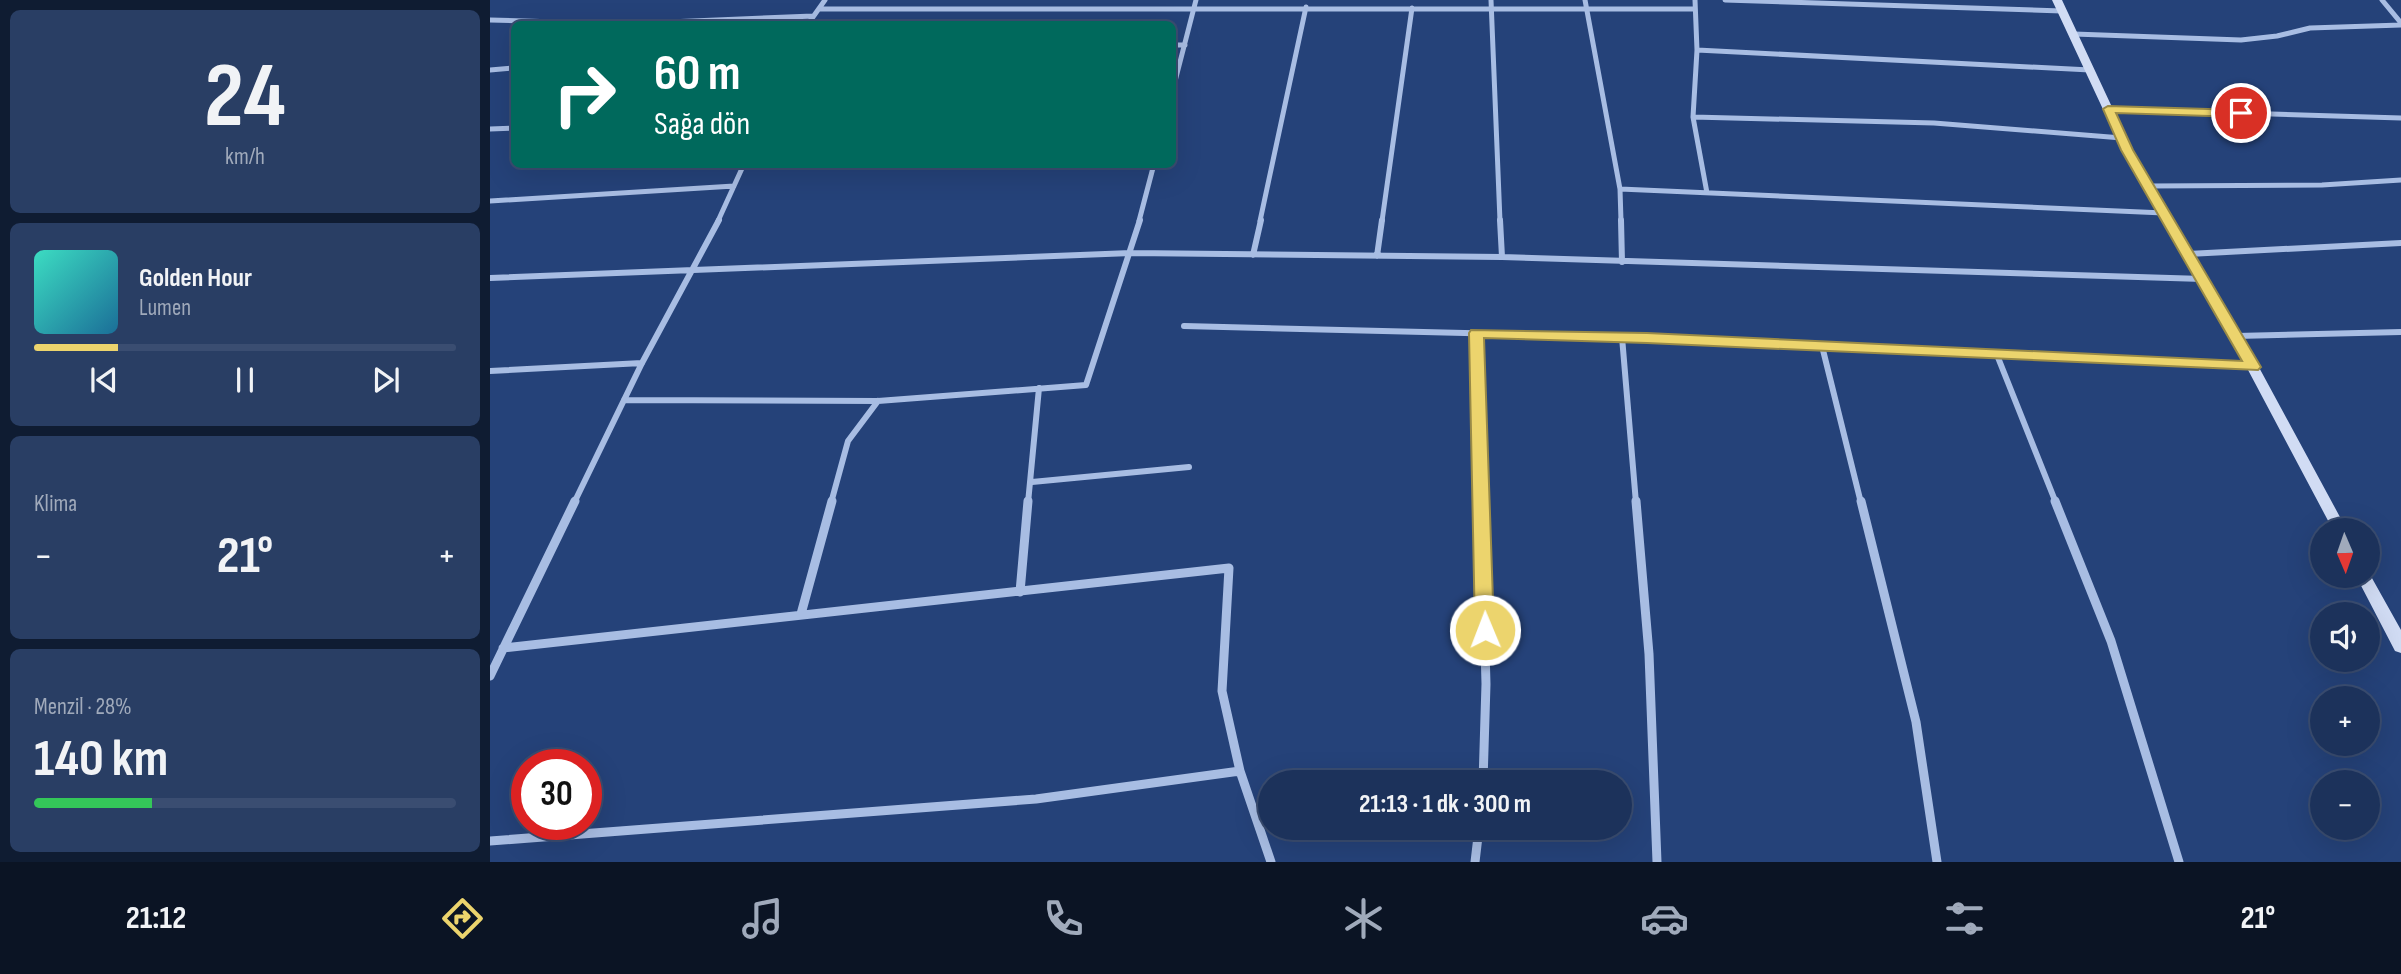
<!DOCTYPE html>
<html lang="tr">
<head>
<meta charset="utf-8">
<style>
  :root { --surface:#1c325b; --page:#293e64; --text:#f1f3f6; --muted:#a0aabb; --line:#3a4d71; --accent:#ecd46d }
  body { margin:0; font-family:"Sofia Sans Condensed",sans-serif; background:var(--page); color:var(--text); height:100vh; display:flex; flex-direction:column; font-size:26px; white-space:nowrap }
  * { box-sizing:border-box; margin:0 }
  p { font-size:23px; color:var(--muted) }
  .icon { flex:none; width:38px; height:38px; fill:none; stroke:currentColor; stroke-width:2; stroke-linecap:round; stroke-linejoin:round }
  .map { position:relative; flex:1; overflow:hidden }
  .side { display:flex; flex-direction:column; gap:10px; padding:10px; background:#0f1c32; width:490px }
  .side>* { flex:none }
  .guide { position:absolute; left:21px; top:21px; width:665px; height:147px; border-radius:10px; box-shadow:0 7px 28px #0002,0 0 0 2px var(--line); background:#00695c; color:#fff; overflow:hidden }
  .needle { width:46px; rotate:178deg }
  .buttons { position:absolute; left:1820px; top:518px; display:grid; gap:14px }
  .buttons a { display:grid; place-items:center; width:70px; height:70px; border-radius:50%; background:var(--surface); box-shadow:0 7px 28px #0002,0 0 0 2px var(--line); font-size:35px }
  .speed { position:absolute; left:21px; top:749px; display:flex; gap:14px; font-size:35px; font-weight:700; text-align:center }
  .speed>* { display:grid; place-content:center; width:91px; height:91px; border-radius:50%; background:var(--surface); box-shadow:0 7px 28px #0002,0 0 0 2px var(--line); line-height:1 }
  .speed .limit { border:10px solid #d22; background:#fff; color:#111 }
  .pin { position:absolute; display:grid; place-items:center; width:60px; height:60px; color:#fff; margin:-30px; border:4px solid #fff; border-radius:50%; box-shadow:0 2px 7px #0007 }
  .me { position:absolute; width:77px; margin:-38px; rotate:359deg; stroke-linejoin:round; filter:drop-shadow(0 0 5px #0008) }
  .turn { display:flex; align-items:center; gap:24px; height:147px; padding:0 28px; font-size:32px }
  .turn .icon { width:91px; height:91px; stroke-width:2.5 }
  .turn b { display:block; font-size:49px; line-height:60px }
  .big { font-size:52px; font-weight:700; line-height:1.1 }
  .side .widget { flex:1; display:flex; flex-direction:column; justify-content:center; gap:10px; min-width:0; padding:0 24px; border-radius:10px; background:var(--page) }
  .side .dial { align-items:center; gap:0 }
  .dial b { font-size:91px; line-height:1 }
  .song { display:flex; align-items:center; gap:21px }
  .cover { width:84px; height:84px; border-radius:10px; background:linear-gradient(135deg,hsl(170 70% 55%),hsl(200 70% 35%)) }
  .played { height:7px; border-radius:4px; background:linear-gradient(90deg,var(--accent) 20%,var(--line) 20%) }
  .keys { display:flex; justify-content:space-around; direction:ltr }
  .heat { display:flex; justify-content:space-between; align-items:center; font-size:38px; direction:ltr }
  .charge { height:10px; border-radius:5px; background:linear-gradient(90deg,#34c759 28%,var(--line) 0) }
  .trip { position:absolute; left:768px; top:770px; width:374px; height:70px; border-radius:35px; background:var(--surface); box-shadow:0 7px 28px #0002,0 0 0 2px var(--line); font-weight:700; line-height:70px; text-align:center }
  .menu { display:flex; height:112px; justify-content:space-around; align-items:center; background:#0b1424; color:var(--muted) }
  .menu .icon { width:49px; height:49px }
  .menu .selected { color:var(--accent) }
  .menu b { font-size:32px; color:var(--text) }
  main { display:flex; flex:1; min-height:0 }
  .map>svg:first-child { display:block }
</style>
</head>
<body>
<main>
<section class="side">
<div class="widget dial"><b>24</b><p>km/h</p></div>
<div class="widget">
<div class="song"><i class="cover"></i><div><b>Golden Hour</b><p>Lumen</p></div></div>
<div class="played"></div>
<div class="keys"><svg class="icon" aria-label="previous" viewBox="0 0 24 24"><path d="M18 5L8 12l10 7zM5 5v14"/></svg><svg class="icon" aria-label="pause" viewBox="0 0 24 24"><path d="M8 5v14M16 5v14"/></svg><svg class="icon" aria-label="next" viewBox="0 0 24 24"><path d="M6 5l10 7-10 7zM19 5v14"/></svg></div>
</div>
<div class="widget"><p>Klima</p>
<div class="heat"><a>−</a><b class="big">21°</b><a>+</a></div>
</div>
<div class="widget"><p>Menzil · 28%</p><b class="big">140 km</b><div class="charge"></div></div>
</section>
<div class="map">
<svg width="1911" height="862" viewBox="0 0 1911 862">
  <rect width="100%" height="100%" fill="#254279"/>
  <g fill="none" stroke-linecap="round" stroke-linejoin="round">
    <!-- street-far2 -->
    <path stroke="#a8bde3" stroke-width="5" d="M 1001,0 L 1010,221
      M 1095,0 L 1130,189 L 1131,221
      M 1205,0 L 1207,50 L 1203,117 L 1217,193
      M 1235,0 L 1572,11
      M 1892,0 L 1911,23
      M 329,9 L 1205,9
      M 0,20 L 131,24 L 323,16
      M 318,24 L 335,0
      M 1584,34 L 1751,40 L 1787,36 L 1820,28 L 1911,25
      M 682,45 L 695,45
      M 1207,50 L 1600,70
      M 0,70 L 24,68
      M 682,93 L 706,0
      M 1618,109 L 1911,118
      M 1203,117 L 1444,123 L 1632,138
      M 0,129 L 24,128
      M 253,167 L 380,164
      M 1659,186 L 1832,185 L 1911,180
      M 1130,189 L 1674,213
      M 0,201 L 244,186
      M 228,221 L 254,164
      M 649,221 L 664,164
      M 770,221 L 816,7
      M 892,221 L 922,8"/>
    <!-- street-far1 -->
    <path stroke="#a8bde3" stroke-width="6" d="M 1010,220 L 1012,257
      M 1131,220 L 1132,262
      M 1698,254 L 1911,243
      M 763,255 L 771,220
      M 887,256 L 892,220
      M 0,278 L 641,253 L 1012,257 L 1713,279
      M 694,326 L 1132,337 L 1763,367
      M 987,333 L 991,503
      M 1746,336 L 1911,332
      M 1132,337 L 1146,503
      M 1332,346 L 1371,503
      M 1507,355 L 1566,503
      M 0,371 L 152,363
      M 134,400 L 388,401 L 596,385 L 650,220
      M 542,482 L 699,467
      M 84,503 L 152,363 L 229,220
      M 341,503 L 358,441 L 388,401
      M 538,503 L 549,388"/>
    <!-- street -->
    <path stroke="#a8bde3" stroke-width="9" d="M 991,501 L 996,684 L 993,782
      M 1146,501 L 1159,654 L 1167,862
      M 1371,501 L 1426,722 L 1447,862
      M 1565,501 L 1621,641 L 1689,862
      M 530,592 L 538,501
      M 311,614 L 342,501
      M 13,648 L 739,568 L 732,691 L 750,771 L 781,862
      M 0,676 L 85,501
      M 0,841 L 546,799 L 750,771
      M 985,862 L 989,828"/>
    <!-- secondary -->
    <path fill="#d1dcf4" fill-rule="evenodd" d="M 1562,0 L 1572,0 L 1642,150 L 1752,336 L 1857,530 L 1843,530 L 1740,336 L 1632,150 Z
      M 1878,571 L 1911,630 L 1911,653 L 1905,651 L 1866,576 L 1878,576 Z"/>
  </g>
  <!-- route -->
  <path fill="#ecd46d" stroke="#998a47" stroke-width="2" d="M 1618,106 L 1751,110 L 1757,113 L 1751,117 L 1626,113 L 1643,150 L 1771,367 L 1768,370 L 1157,343 L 994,338 L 1004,630 L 1001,636 L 995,638 L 988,636 L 985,630 L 979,333 L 981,330 L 1157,333 L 1752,361 L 1631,150 L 1613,109 Z"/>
</svg>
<div class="buttons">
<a><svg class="needle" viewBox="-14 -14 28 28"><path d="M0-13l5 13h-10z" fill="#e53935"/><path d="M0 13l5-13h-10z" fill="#a0aabb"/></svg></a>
<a><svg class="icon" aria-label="sound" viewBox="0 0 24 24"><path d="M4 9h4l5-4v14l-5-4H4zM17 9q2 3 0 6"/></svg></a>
<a>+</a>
<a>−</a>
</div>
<div class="speed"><div class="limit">30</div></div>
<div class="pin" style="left:1751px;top:113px;background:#d93025"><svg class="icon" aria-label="arrive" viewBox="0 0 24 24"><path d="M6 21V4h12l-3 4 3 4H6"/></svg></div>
<svg class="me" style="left:995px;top:630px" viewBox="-20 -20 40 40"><circle r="17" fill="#ecd46d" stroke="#fff" stroke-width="3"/><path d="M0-11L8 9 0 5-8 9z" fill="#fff"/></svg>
<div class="trip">21:13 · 1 dk · 300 m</div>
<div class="guide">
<div class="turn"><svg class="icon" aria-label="right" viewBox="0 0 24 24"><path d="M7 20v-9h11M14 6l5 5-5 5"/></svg><div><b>60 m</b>Sağa dön</div></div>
</div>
</div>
</main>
<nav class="menu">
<b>21:12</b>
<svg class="icon selected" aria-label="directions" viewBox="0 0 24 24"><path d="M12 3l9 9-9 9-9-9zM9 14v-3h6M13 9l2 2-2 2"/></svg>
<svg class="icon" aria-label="music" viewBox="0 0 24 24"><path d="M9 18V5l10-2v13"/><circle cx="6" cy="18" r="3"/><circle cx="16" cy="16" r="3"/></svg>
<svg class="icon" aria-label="phone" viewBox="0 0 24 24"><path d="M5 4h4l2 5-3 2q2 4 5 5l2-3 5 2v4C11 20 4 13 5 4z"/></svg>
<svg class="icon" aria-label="climate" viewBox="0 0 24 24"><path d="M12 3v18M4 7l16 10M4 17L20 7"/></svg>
<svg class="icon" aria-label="car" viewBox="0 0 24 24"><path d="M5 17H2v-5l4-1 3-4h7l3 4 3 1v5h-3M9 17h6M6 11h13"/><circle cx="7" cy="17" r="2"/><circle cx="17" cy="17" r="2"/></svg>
<svg class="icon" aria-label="filters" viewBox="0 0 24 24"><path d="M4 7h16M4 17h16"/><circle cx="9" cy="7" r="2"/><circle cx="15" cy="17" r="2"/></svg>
<b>21°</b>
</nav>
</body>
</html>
